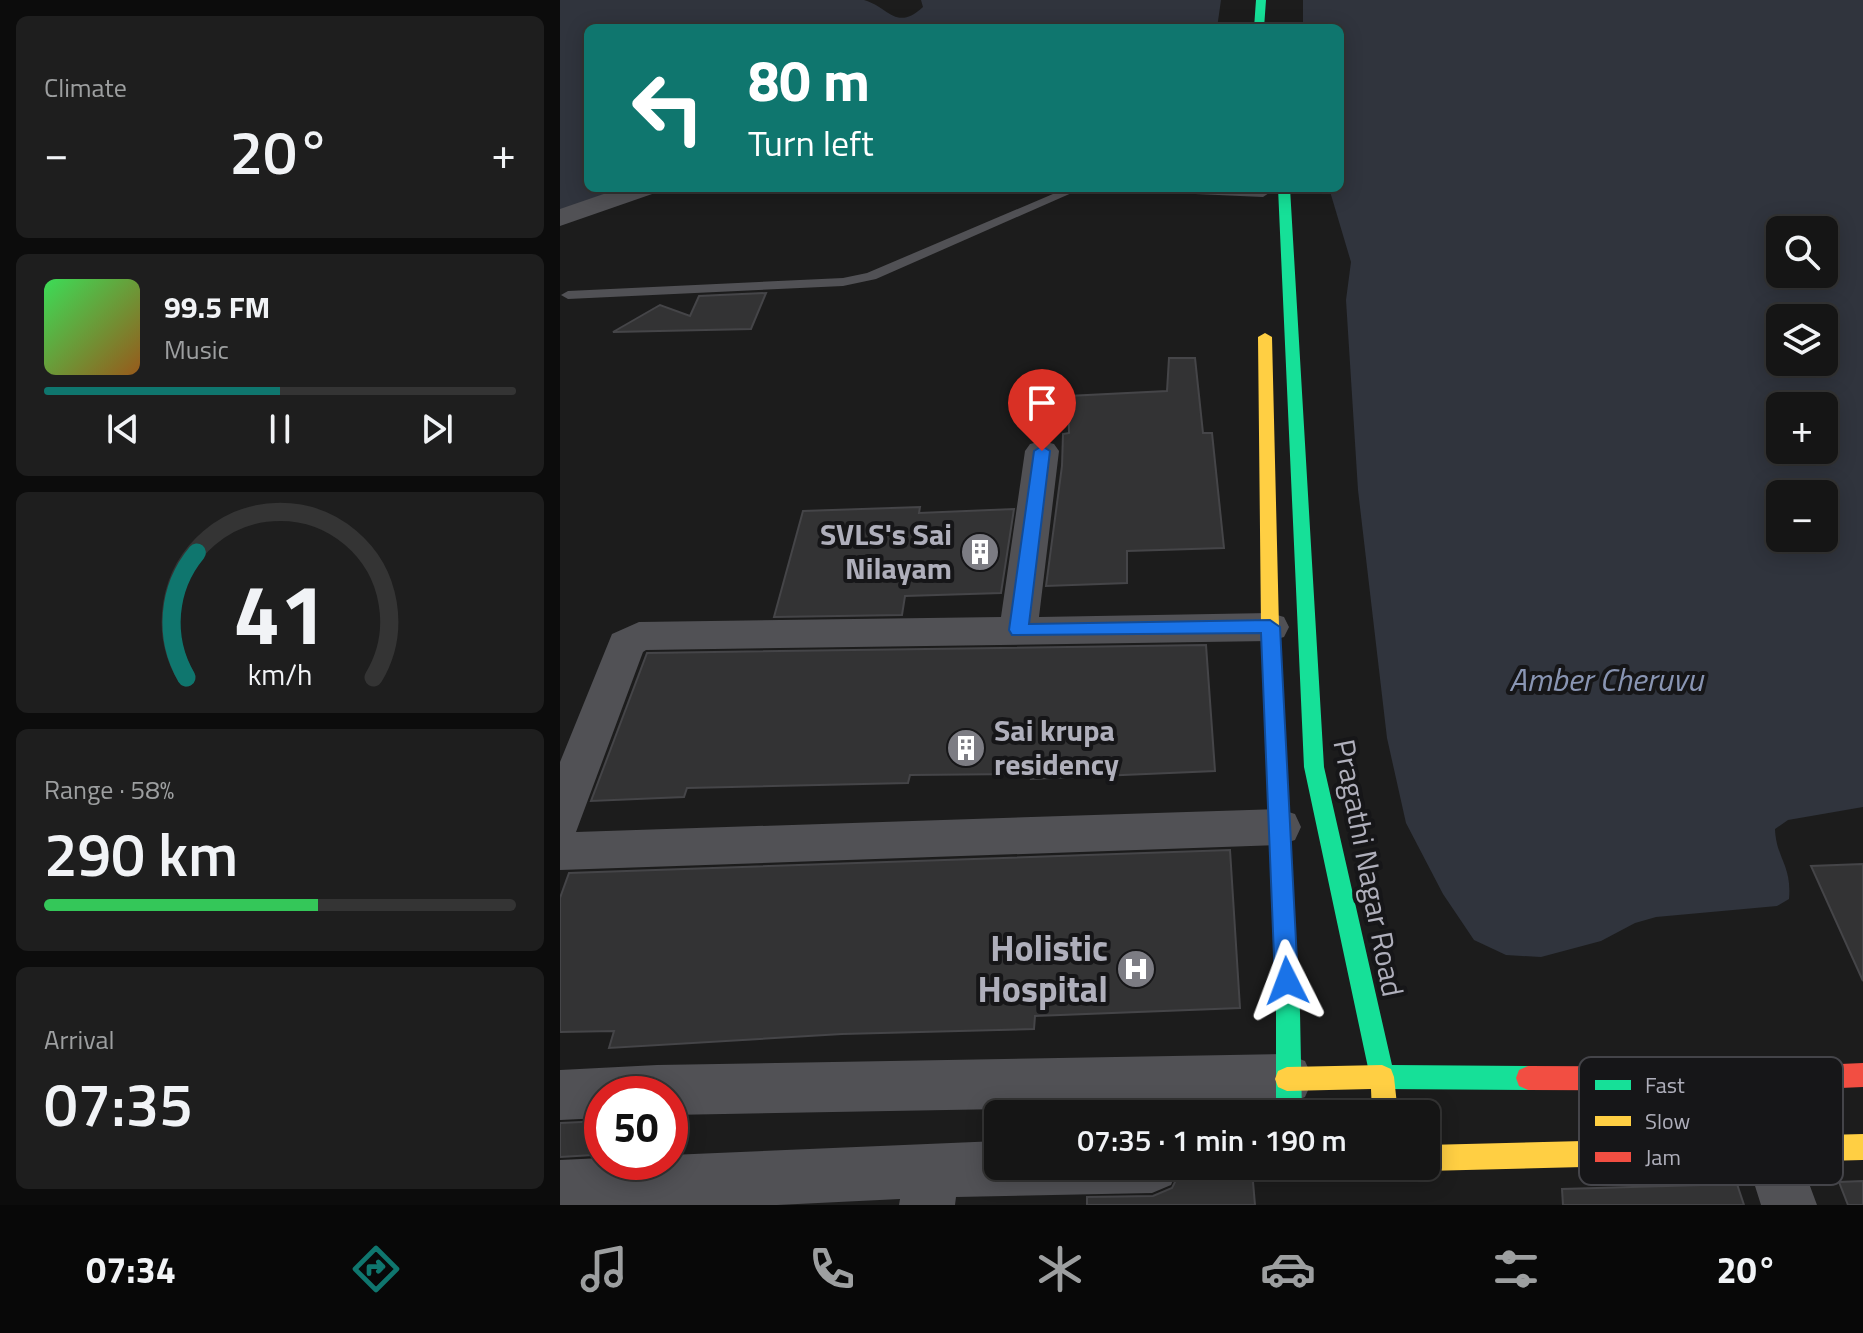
<!DOCTYPE html>
<html lang="en">
<head>
<meta charset="utf-8">
<style>
  :root { --surface:#151515; --page:#1e1e1e; --text:#f1f3f6; --muted:#9d9fa0; --line:#343434; --accent:#0f766e }
  body { margin:0; font-family:"Titillium Web",sans-serif; background:var(--page); color:var(--text); height:100vh; display:flex; flex-direction:column; font-size:30px; white-space:nowrap }
  * { box-sizing:border-box; margin:0 }
  p { font-size:26px; color:var(--muted) }
  .icon { flex:none; width:44px; height:44px; fill:none; stroke:currentColor; stroke-width:2; stroke-linecap:round; stroke-linejoin:round }
  .map { position:relative; flex:1; overflow:hidden }
  .side { display:flex; flex-direction:column; gap:16px; padding:16px; background:#0c0c0c; width:560px }
  .side>* { flex:none }
  .hud { position:absolute; left:24px; top:24px; width:760px; height:168px; border-radius:12px; box-shadow:0 4px 20px #0003,0 0 0 2px var(--line); background:#0f766e; color:#fff; overflow:hidden }
  .fabs { position:absolute; left:1206px; top:216px; display:grid; gap:16px }
  .fabs a { display:grid; place-items:center; width:72px; height:72px; border-radius:12px; background:var(--surface); box-shadow:0 4px 20px #0003,0 0 0 2px var(--line); font-size:40px }
  .speed { position:absolute; left:24px; top:1076px; display:flex; gap:16px; font-size:40px; font-weight:700; text-align:center }
  .speed>* { display:grid; place-content:center; width:104px; height:104px; border-radius:50%; background:var(--surface); box-shadow:0 4px 20px #0003,0 0 0 2px var(--line); line-height:1 }
  .speed .limit { border:12px solid #d22; background:#fff; color:#111 }
  .pin { position:absolute; display:grid; place-items:center; width:68px; height:68px; color:#fff; margin:-82px -34px; border-radius:50% 50% 50% 0; rotate:-45deg; box-shadow:0 0 8px #0007 }
  .pin .icon { rotate:45deg }
  .me { position:absolute; width:88px; margin:-44px; rotate:357deg; stroke-linejoin:round; filter:drop-shadow(0 0 6px #0008) }
  .turn { display:flex; align-items:center; gap:28px; height:168px; padding:0 32px; font-size:36px }
  .turn .icon { width:104px; height:104px; stroke-width:2.5 }
  .turn b { display:block; font-size:56px; line-height:68px }
  .big { font-size:60px; font-weight:600; line-height:1.1 }
  .side .widget { flex:1; display:flex; flex-direction:column; justify-content:center; gap:12px; min-width:0; padding:0 28px; border-radius:12px; background:var(--page) }
  .side .dial { align-items:center; gap:0 }
  .dial svg { height:208px; overflow:visible; fill:none; stroke:var(--line); stroke-width:7; stroke-linecap:round; text-anchor:middle }
  .dial text { fill:var(--text); stroke:none }
  .song { display:flex; align-items:center; gap:24px }
  .cover { width:96px; height:96px; border-radius:12px; background:linear-gradient(135deg,hsl(130 70% 55%),hsl(30 70% 35%)) }
  .played { height:8px; border-radius:4px; background:linear-gradient(90deg,var(--accent) 50%,var(--line) 50%) }
  .keys { display:flex; justify-content:space-around; direction:ltr }
  .heat { display:flex; justify-content:space-between; align-items:center; font-size:44px; direction:ltr }
  .charge { height:12px; border-radius:6px; background:linear-gradient(90deg,#34c759 58%,var(--line) 0) }
  .trip { position:absolute; left:424px; top:1100px; width:456px; height:80px; border-radius:12px; background:var(--surface); box-shadow:0 4px 20px #0003,0 0 0 2px var(--line); font-weight:600; line-height:80px; text-align:center }
  .tab-bar { display:flex; height:128px; justify-content:space-around; align-items:center; background:#080808; color:var(--muted) }
  .tab-bar .icon { width:56px; height:56px }
  .tab-bar .selected { color:var(--accent) }
  .tab-bar b { font-size:36px; color:var(--text) }
  main { display:flex; flex:1; min-height:0 }
  .map>svg:first-child { display:block }
</style>
</head>
<body>
<main>
<section class="side">
<div class="widget"><p>Climate</p>
<div class="heat"><a>−</a><b class="big">20°</b><a>+</a></div>
</div>
<div class="widget">
<div class="song"><i class="cover"></i><div><b>99.5 FM</b><p>Music</p></div></div>
<div class="played"></div>
<div class="keys"><svg class="icon" aria-label="previous" viewBox="0 0 24 24"><path d="M18 5L8 12l10 7zM5 5v14"/></svg><svg class="icon" aria-label="pause" viewBox="0 0 24 24"><path d="M8 5v14M16 5v14"/></svg><svg class="icon" aria-label="next" viewBox="0 0 24 24"><path d="M6 5l10 7-10 7zM19 5v14"/></svg></div>
</div>
<div class="widget dial"><svg viewBox="0 0 100 80">
<path d="M14 69A42 42 0 1 1 86 69"/>
<path d="M14 69A42 42 0 0 1 18 21" stroke="#0f766e"/>
<text x="50" y="56" font-size="32" font-weight="700">41</text>
<text x="50" y="72" font-size="11">km/h</text>
</svg></div>
<div class="widget"><p>Range · 58%</p><b class="big">290 km</b><div class="charge"></div></div>
<div class="widget"><p>Arrival</p><b class="big">07:35</b></div>
</section>
<div class="map">
<svg width="1303" height="1205" viewBox="0 0 1303 1205">
  <rect width="100%" height="100%" fill="#1c1c1c"/>
  <!-- water -->
  <path fill="#30343d" fill-rule="evenodd" d="M 0,0 L 304,0 C 329,7 336,32 363,7 L 361,0 L 661,0 L 657,28 L 28,28 L 28,188 L 66,188 L 0,211 Z
    M 743,0 L 1303,0 L 1303,807 L 1228,820 L 1215,829 C 1216,858 1232,865 1229,899 L 1217,906 L 1096,917 L 1075,923 L 1041,941 L 981,957 L 946,955 L 914,940 L 883,894 L 846,823 L 827,738 L 798,490 L 786,300 L 791,262 L 769,188 L 780,188 L 780,28 L 743,28 ZM 1220,230 L 1264,230 L 1264,274 L 1220,274 ZM 1220,318 L 1264,318 L 1264,362 L 1220,362 ZM 1220,406 L 1264,406 L 1264,450 L 1220,450 ZM 1220,494 L 1264,494 L 1264,538 L 1220,538 Z"/>
  <!-- building -->
  <path fill="#333334" stroke="#454548" stroke-width="2" d="M 206,293 L 191,329 L 53,332 L 100,305 L 130,316 L 139,296 Z
    M 609,358 L 635,358 L 643,433 L 652,433 L 664,548 L 567,551 L 567,583 L 486,586 L 502,466 L 503,434 L 509,433 L 508,396 L 607,391 Z
    M 360,507 L 359,513 L 454,509 L 441,593 L 345,596 L 342,615 L 214,617 L 243,511 Z
    M 646,645 L 655,771 L 471,779 L 472,774 L 350,775 L 348,783 L 127,788 L 124,797 L 31,801 L 87,653 Z
    M 670,850 L 680,1008 L 475,1016 L 474,1029 L 282,1034 L 49,1048 L 54,1031 L 0,1032 L 0,898 L 9,873 Z
    M 1303,864 L 1303,981 L 1251,866 Z
    M 42,1121 L 33,1155 L 0,1157 L 0,1123 Z
    M 692,1170 L 695,1205 L 527,1205 L 527,1197 L 593,1196 L 612,1188 L 620,1172 Z
    M 1303,1181 L 1303,1205 L 1288,1205 L 1279,1182 Z
    M 1177,1184 L 1184,1205 L 1003,1205 L 1002,1189 Z"/>
  <g fill="none" stroke-linecap="round" stroke-linejoin="round">
    <!-- lane -->
    <path fill="#515155" fill-rule="evenodd" d="M 507,188 L 523,188 L 316,279 L 283,286 L 8,299 L 1,295 L 8,291 L 283,278 L 307,273 Z
      M 584,188 C 607,188 694,183 709,193 L 703,197 L 590,192 Z"/>
    <!-- street -->
    <path fill="#515155" fill-rule="evenodd" d="M 61,188 L 99,188 L 95,193 L 0,226 L 0,209 Z
      M 482,441 L 494,444 L 499,451 L 479,617 L 710,613 L 724,617 L 729,627 L 724,637 L 710,641 L 86,650 L 83,652 L 16,832 L 719,809 L 735,814 L 741,827 L 735,840 L 719,845 L 0,870 L 0,762 L 52,634 L 79,622 L 441,617 L 465,451 L 470,444 Z
      M 727,1054 L 745,1061 L 753,1079 L 745,1097 L 727,1104 L 110,1115 L 110,1094 L 42,1094 L 42,1118 L 0,1120 L 0,1070 L 97,1065 Z
      M 1211,1124 L 1230,1132 L 1257,1205 L 1201,1205 L 1184,1151 L 1192,1132 Z
      M 438,1141 L 438,1166 L 619,1166 L 611,1185 L 592,1193 L 396,1197 L 395,1205 L 339,1205 L 340,1199 L 217,1205 L 0,1205 L 0,1160 L 42,1158 L 42,1162 L 110,1162 L 110,1155 Z"/>
    <!-- fast -->
    <path fill="#16e098" fill-rule="evenodd" d="M 696,0 L 706,0 L 704,28 L 694,28 Z
      M 718,188 L 730,188 L 764,767 L 832,1065 L 968,1066 L 977,1070 L 980,1078 L 977,1086 L 968,1090 L 822,1089 L 813,1085 L 810,1077 L 744,767 Z
      M 718,786 L 725,788 L 728,794 L 740,1012 L 742,1114 L 716,1114 L 716,1012 L 708,794 L 711,788 Z"/>
    <!-- slow -->
    <path fill="#ffcf43" fill-rule="evenodd" d="M 705,333 L 712,337 L 719,627 L 728,794 L 725,800 L 718,802 L 711,800 L 708,794 L 701,627 L 698,337 Z
      M 822,1065 L 831,1069 L 834,1077 L 838,1114 L 812,1114 L 811,1089 L 727,1091 L 718,1087 L 715,1079 L 718,1071 L 727,1067 Z
      M 1303,1134 L 1303,1160 L 866,1171 L 856,1166 L 866,1166 L 866,1145 Z"/>
    <!-- jam -->
    <path fill="#f24e42" fill-rule="evenodd" d="M 1303,1063 L 1303,1087 L 1213,1091 L 968,1090 L 959,1086 L 956,1078 L 959,1070 L 968,1066 L 1213,1067 Z"/>
  </g>
  <!-- route -->
  <path fill="#1a73e8" stroke="#114b97" stroke-width="2" d="M 482,446 L 490,451 L 469,624 L 710,620 L 720,627 L 738,981 L 735,988 L 727,991 L 718,988 L 715,981 L 701,633 L 452,635 L 449,630 L 474,451 Z"/>
  <!-- icons -->
  <defs>
    <g id="building-disc" transform="scale(2)"><circle r="9.5" fill="#7c7c83" stroke="#161618"/><path d="M-4-6H4V6H1V3H-1V6H-4ZM-2.5-4.3h1.7v1.8h-1.7ZM.8-4.3h1.7v1.8H.8ZM-2.5-1h1.7V.8h-1.7ZM.8-1h1.7V.8H.8Z" fill="#fff"/></g>
    <g id="hospital-disc" transform="scale(2)"><circle r="9.5" fill="#7c7c83" stroke="#161618"/><path d="M-5-5h3v3.5h4V-5h3V5h-3V1.5h-4V5h-3Z" fill="#fff"/></g>
  </defs>
  <g fill-rule="evenodd">
    <use href="#building-disc" x="420" y="552"/>
    <use href="#building-disc" x="406" y="748"/>
    <use href="#hospital-disc" x="576" y="969"/>
  </g>
  <g text-anchor="middle" stroke-width="8" stroke-linejoin="round" paint-order="stroke">
    <!-- poi labels -->
    <g font-size="30" font-weight="bold" fill="#afafbb" stroke="#161618" text-anchor="end">
      <text x="392" y="545">SVLS's Sai<tspan x="392" dy="34">Nilayam</tspan></text>
      <text x="434" y="741" text-anchor="start">Sai krupa<tspan x="434" dy="34">residency</tspan></text>
    </g>
    <!-- street labels -->
    <g font-size="30" fill="#afafbb" stroke="#161618">
      <text transform="translate(808 868) rotate(79)" y="10">Pragathi Nagar Road</text>
    </g>
    <!-- water labels -->
    <g font-size="32" font-style="italic" fill="#8995b3" stroke="#161618">
      <text x="1046" y="691">Amber Cheruvu</text>
    </g>
    <!-- near-poi labels -->
    <g font-size="36" font-weight="bold" fill="#afafbb" stroke="#161618" text-anchor="end">
      <text x="548" y="961">Holistic<tspan x="548" dy="41">Hospital</tspan></text>
    </g>
  </g>
  <!-- legend -->
  <rect x="1019" y="1057" width="264" height="128" rx="12" fill="#161618" stroke="#444449" stroke-width="2"/>
  <rect x="1035" y="1080" width="36" height="10" fill="#16e098"/>
  <rect x="1035" y="1116" width="36" height="10" fill="#ffcf43"/>
  <rect x="1035" y="1152" width="36" height="10" fill="#f24e42"/>
  <g font-size="22" fill="#afafbb">
    <text x="1085" y="1093">Fast</text>
    <text x="1085" y="1129">Slow</text>
    <text x="1085" y="1165">Jam</text>
  </g>
</svg>
<div class="fabs">
<a><svg class="icon" aria-label="search" viewBox="0 0 24 24"><circle cx="10" cy="10" r="6"/><path d="M15 15l6 6"/></svg></a>
<a><svg class="icon" aria-label="layers" viewBox="0 0 24 24"><path d="M12 4l9 5-9 5-9-5zM3 14l9 5 9-5"/></svg></a>
<a>+</a>
<a>−</a>
</div>
<div class="speed"><div class="limit">50</div></div>
<div class="pin" style="left:482px;top:451px;background:#d93025"><svg class="icon" aria-label="arrive" viewBox="0 0 24 24"><path d="M6 21V4h12l-3 4 3 4H6"/></svg></div>
<svg class="me" style="left:727px;top:981px" viewBox="-20 -20 40 40"><path d="M0-17L14 15 0 8-14 15z" fill="#1a73e8" stroke="#fff" stroke-width="4"/></svg>
<div class="trip">07:35 · 1 min · 190 m</div>
<div class="hud">
<div class="turn"><svg class="icon" aria-label="left" viewBox="0 0 24 24"><path d="M17 20v-9H6M10 6l-5 5 5 5"/></svg><div><b>80 m</b>Turn left</div></div>
</div>
</div>
</main>
<nav class="tab-bar">
<b>07:34</b>
<svg class="icon selected" aria-label="directions" viewBox="0 0 24 24"><path d="M12 3l9 9-9 9-9-9zM9 14v-3h6M13 9l2 2-2 2"/></svg>
<svg class="icon" aria-label="music" viewBox="0 0 24 24"><path d="M9 18V5l10-2v13"/><circle cx="6" cy="18" r="3"/><circle cx="16" cy="16" r="3"/></svg>
<svg class="icon" aria-label="phone" viewBox="0 0 24 24"><path d="M5 4h4l2 5-3 2q2 4 5 5l2-3 5 2v4C11 20 4 13 5 4z"/></svg>
<svg class="icon" aria-label="climate" viewBox="0 0 24 24"><path d="M12 3v18M4 7l16 10M4 17L20 7"/></svg>
<svg class="icon" aria-label="car" viewBox="0 0 24 24"><path d="M5 17H2v-5l4-1 3-4h7l3 4 3 1v5h-3M9 17h6M6 11h13"/><circle cx="7" cy="17" r="2"/><circle cx="17" cy="17" r="2"/></svg>
<svg class="icon" aria-label="filters" viewBox="0 0 24 24"><path d="M4 7h16M4 17h16"/><circle cx="9" cy="7" r="2"/><circle cx="15" cy="17" r="2"/></svg>
<b>20°</b>
</nav>
</body>
</html>
